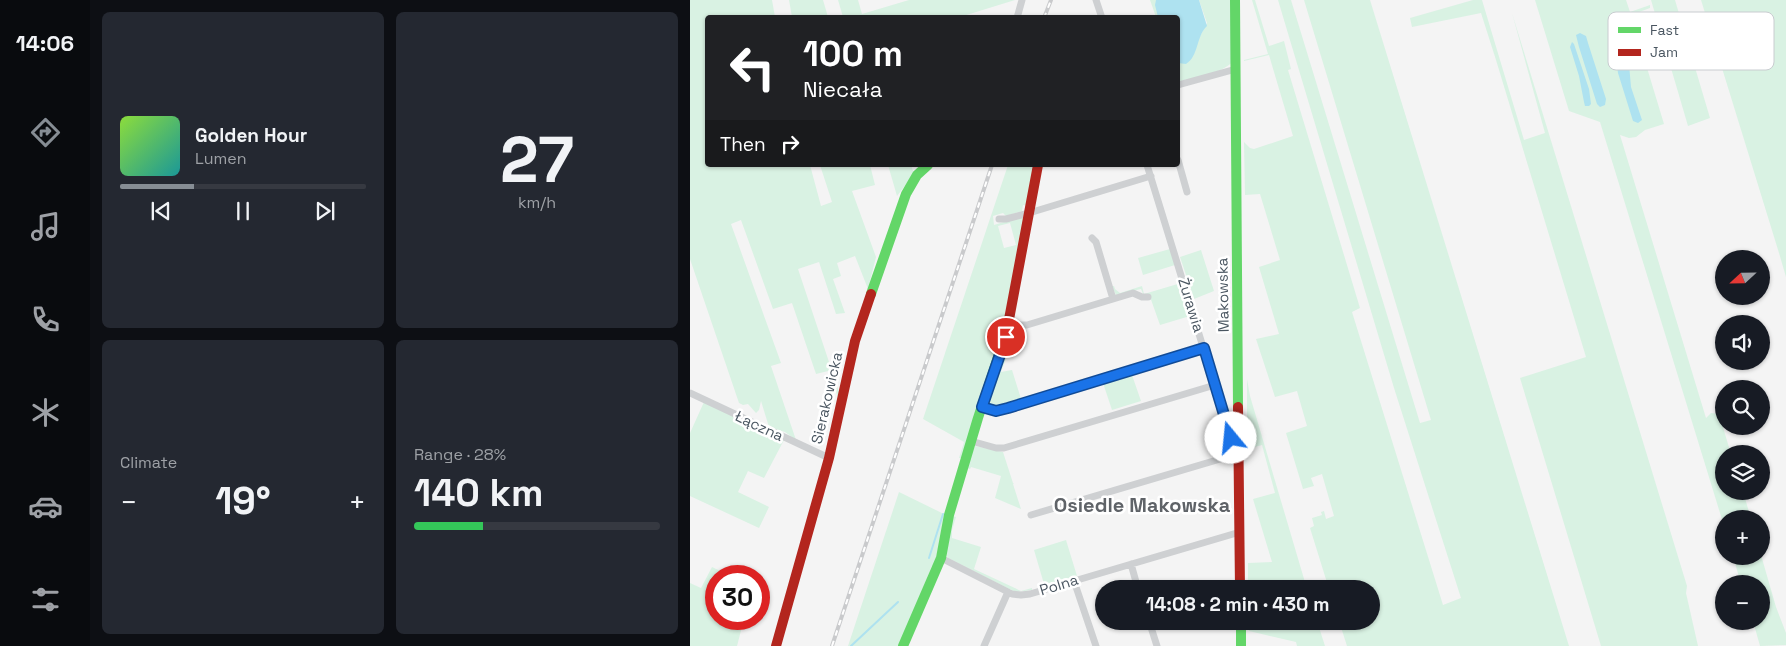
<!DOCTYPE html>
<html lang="en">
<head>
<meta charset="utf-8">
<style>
  :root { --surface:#171b24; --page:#242831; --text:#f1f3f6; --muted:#9ea1a6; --line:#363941; --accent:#868d94 }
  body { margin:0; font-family:"Space Grotesk",sans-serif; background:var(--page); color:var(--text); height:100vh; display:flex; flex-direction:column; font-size:19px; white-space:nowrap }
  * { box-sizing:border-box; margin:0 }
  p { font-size:16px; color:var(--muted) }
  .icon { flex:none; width:28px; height:28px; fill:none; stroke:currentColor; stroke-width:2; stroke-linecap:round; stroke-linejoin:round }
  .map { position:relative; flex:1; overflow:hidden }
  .sheet { display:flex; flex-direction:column; gap:12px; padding:12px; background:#0d0f14; width:600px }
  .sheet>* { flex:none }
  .banner { position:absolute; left:15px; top:15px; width:475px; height:152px; border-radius:5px; box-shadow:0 1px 4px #0004; background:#202124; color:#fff; overflow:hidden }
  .needle { width:32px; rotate:248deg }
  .fabs { position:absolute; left:1025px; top:250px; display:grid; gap:10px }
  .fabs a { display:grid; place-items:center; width:55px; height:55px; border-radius:50%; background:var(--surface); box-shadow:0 1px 4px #0004; font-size:25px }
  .speed { position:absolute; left:15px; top:565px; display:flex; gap:10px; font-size:25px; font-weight:700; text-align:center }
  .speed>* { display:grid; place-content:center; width:65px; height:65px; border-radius:50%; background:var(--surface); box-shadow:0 1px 4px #0004; line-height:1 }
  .speed .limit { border:8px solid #d22; background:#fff; color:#111 }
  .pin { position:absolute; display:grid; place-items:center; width:42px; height:42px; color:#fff; margin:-21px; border:2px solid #fff; border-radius:50%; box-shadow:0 1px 5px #0007 }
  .me { position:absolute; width:55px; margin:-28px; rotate:343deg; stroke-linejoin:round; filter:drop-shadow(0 0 4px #0008) }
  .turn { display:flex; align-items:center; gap:18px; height:105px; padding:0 15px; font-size:22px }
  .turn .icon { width:65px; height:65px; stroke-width:2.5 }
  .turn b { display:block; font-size:35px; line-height:42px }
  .then { display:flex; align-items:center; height:48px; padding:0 15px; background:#0003; gap:10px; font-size:19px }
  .big { font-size:38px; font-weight:800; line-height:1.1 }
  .sheet .card { flex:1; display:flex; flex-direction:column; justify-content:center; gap:8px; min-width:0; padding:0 18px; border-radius:8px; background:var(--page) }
  .sheet .dial { align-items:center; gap:0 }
  .dial b { font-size:65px; line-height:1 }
  .song { display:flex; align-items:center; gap:15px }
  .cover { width:60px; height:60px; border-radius:8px; background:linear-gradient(135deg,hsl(90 70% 55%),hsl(180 70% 35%)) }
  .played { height:5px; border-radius:2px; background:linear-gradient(90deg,var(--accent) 30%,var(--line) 30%) }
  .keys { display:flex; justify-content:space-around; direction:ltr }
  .heat { display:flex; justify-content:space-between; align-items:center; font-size:28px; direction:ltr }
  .charge { height:8px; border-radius:4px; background:linear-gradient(90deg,#34c759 28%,var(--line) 0) }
  .sheet .tiles { flex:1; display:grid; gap:12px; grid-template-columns:repeat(2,1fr) }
  .trip { position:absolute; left:405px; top:580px; width:285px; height:50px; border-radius:25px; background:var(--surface); box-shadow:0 1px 4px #0004; font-weight:800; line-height:50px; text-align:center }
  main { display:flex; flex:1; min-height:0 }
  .menu { display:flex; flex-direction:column; width:90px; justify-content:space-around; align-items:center; background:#090b0e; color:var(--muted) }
  .menu .icon { width:35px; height:35px }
  .menu .on { color:var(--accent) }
  .menu b { font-size:22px; color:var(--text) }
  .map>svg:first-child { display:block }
</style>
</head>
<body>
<main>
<nav class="menu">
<b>14:06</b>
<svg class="icon on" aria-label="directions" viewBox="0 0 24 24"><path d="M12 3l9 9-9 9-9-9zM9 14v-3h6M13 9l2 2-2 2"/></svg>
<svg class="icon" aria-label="music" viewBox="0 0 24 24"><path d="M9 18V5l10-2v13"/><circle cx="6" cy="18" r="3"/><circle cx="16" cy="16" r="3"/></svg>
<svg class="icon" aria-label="phone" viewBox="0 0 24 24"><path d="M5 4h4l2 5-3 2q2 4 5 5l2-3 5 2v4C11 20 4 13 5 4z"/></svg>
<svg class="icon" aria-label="climate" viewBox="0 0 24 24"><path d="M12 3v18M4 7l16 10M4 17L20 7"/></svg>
<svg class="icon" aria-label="car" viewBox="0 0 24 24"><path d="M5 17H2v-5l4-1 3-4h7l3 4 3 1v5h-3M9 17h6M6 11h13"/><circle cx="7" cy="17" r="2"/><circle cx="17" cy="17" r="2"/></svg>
<svg class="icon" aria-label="filters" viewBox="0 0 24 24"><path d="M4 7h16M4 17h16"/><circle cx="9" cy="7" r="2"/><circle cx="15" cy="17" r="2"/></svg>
</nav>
<section class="sheet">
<div class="tiles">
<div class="card">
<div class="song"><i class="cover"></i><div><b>Golden Hour</b><p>Lumen</p></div></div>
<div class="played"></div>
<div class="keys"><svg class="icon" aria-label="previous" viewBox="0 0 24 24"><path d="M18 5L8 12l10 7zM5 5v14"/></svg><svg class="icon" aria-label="pause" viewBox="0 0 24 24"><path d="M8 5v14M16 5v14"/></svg><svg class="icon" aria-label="next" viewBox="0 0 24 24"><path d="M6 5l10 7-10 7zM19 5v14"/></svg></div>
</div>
<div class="card dial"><b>27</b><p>km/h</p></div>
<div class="card"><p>Climate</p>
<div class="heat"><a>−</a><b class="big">19°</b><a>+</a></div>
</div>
<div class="card"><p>Range · 28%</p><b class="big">140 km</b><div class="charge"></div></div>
</div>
</section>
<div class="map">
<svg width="1096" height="646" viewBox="0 0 1096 646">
  <rect width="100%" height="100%" fill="#f4f4f4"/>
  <!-- green -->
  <path fill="#d9f2e3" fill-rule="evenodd" d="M 0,0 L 82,0 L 85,17 L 18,18 L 18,165 L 120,165 L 131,206 L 142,202 L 130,165 L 180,165 L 185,185 L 162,191 L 186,257 L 178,289 L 165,256 L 147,263 L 151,276 L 143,279 L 155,313 L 146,314 L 129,262 L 108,269 L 150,395 L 149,400 L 138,371 L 126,374 L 102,303 L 83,309 L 51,220 L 41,224 L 91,363 L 81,366 L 106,440 L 95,432 L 79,427 L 71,401 L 69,410 L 66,413 L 58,404 L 53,405 L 49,403 L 0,259 Z
    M 99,0 L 133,0 L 138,17 L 102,17 Z
    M 148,0 L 168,0 L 172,14 L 219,0 L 325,0 L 270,17 L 153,17 Z
    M 460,0 L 485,0 L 509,38 L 517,23 L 509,0 L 541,0 L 542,62 C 534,73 501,78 488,82 L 488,18 L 466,17 Z
    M 562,0 L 565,0 L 579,46 L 594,41 L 601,69 L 598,70 L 670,308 L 662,312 L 753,605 L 771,598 L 704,388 L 588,0 L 601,0 L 730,423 L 741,420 L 614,0 L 680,0 L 879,646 L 657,646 L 649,621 L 681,621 L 681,589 L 639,589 L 620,528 L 624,526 L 622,518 L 632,515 L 631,512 L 634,511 L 636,519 L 644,516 L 632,474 L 621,478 L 624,486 L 613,489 L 596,433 L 617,426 L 607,391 L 585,397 L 566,339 L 589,334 L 569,267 L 590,260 L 570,194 L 555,195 L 554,142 L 560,148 L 564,149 L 603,136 L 579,55 L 554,61 L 554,60 L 578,54 Z
    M 783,0 L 792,0 L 834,140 L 855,133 L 822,13 L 997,586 L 996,593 L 1008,646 L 911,646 L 830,378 L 896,357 L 806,60 L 791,13 L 722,27 L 720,18 Z
    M 845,0 L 936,0 L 940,12 L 960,5 L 960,8 L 941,15 L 974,124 L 955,130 L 946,137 L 939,138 L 930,135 L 1016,418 L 1021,413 L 1029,414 L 1041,454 L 1034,454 L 1034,491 L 1053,491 L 1061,519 L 1034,519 L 1034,526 L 910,122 L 879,111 Z
    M 961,0 L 985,0 L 1020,118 L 998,126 Z
    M 1011,0 L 1096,0 L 1096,277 L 1089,253 Z
    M 198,165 L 221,165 L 224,174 L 207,196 Z
    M 318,165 L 345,165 L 338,206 L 333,205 L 332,211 L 316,216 L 313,213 L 303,216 L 304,225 L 330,217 L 334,217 L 316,326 L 272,458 L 269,458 L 274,442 L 233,419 ZM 320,223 L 326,245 L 314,248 L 308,226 Z
    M 480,249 L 485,265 L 453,275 L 448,258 Z
    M 511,250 L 524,291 L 504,299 L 490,257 Z
    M 491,283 L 500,316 L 470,325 L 459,294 L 453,294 L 451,289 L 426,295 L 422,286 L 424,286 L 425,289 L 430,293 L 452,286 L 454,294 Z
    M 323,331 L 325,335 L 311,372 L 322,370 L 332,402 L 312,408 L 301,407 L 298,403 L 320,333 Z
    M 445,372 L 446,374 L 442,375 L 451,401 L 422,410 L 413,383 L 398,388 L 397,386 Z
    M 557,379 L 560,396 L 617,589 L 558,588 L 558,563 L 582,562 L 563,499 L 585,493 L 572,445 L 557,449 Z
    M 14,402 L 94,440 L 74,478 L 58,471 L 48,492 L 79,507 L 69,528 L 0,496 L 0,433 Z
    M 285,446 L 313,452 L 323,483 L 324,483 L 323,484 L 331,509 L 305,498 L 311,476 L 281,467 L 280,469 L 276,468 Z
    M 209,492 L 256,515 L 244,566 L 242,566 L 209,646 L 158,646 Z
    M 263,516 L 266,517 L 262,530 L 262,538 L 291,547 L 284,569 L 331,591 L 342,588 L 342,590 L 325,592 L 258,558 L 256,554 Z
    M 376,540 L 387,576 L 360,584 L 354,584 L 344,550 Z
    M 1071,555 L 1086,607 L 1096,633 L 1096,645 L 1070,646 L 1063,621 L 1071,621 L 1071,584 L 1051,584 L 1043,556 L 1071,556 Z
    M 22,567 L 41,576 L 26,576 L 26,619 L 54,619 L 47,646 L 0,646 L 0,583 L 11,588 Z
    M 559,621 L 627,621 L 635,646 L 607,646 L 606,642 L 559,631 Z"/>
  <!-- water -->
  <path fill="#aee2f0" d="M 466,0 L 509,0 L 517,26 C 506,36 509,56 496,64 L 488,63 L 488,18 L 468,17 L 465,5 Z
    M 890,33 L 896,36 L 898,43 L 916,99 L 915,105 L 910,107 L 907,104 L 889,47 L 886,35 Z
    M 882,42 L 884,44 L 899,89 L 901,104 L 899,106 L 895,106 L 894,102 L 889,76 L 880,47 Z
    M 930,48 L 935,50 L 939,64 L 941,87 L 952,120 L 948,123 L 943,121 L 928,73 L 925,50 Z"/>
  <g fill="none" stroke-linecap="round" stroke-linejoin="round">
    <!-- stream -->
    <path stroke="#aee2f0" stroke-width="2" d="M 239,558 L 253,514
      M 161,646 L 208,602"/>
    <!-- street -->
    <path stroke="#ced0d2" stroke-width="7" d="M 406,0 L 412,18
      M 327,18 L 332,0
      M 488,85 L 546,69
      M 488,160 L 497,192
      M 457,165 L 541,438 L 549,438
      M 309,219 L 316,219 L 339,213 L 461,176
      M 402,238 L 406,242 L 423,299
      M 319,325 L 337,325 L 443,293 L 452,297 L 458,297
      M 0,393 L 139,458
      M 292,407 L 306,411 L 318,408 L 514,348
      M 281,441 L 306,448 L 314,448 L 525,385
      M 341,515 L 537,457 L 549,456
      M 251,558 L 322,594 L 331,595 L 340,594 L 550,532
      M 441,564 L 448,589
      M 384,581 L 406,646
      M 459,621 L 467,646
      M 294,646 L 318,592"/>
    <!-- fast -->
    <path stroke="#63d668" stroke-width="10" d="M 545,0 L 548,407
      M 181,294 L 216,194 L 227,175 L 238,165
      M 551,621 L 551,646
      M 213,646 L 251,558 L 259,515 L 288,418 L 317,330"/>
    <!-- jam -->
    <path stroke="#b3261e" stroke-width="10" d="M 317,330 L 348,165
      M 548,407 L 550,589
      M 86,646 L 139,458 L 165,341 L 181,294"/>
    <!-- rail casing -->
    <g stroke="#c9cacc" stroke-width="4">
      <path id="rail" d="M 354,18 L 361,0
        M 142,646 L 302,165"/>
    </g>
    <!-- rail -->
    <use href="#rail" stroke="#fff" stroke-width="2" stroke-dasharray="5.5" stroke-linecap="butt"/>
  </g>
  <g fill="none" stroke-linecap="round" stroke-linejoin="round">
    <!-- route casing -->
    <g stroke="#114b97" stroke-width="12">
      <path id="route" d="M 316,337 L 292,407 L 306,411 L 318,408 L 514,348 L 541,438"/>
    </g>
    <!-- route -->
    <use href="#route" stroke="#1a73e8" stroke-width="9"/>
  </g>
  <g text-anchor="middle" stroke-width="5" stroke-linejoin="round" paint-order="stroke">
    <!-- street labels -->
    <g font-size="15" fill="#4a5661" stroke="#fff">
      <text transform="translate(533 295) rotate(-91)" y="5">Makowska</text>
      <text transform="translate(501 305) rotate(73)" y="5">Żurawia</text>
      <text transform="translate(137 398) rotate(-77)" y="5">Sierakowicka</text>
      <text transform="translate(69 426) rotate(25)" y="5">Łączna</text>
      <text transform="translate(369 585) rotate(-17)" y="5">Polna</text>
    </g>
    <!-- district labels -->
    <g font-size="20" font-weight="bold" fill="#5f6368" stroke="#fff">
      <text x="452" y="512">Osiedle Makowska</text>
    </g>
  </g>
  <!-- legend -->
  <rect x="918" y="12" width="166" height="58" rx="8" fill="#fff" stroke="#c9ccd0" stroke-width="1"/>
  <rect x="928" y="27" width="23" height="6" fill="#63d668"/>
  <rect x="928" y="49" width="23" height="7" fill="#b3261e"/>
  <g font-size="14" fill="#4a5661">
    <text x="960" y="35">Fast</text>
    <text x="960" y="57">Jam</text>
  </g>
</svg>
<div class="fabs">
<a><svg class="needle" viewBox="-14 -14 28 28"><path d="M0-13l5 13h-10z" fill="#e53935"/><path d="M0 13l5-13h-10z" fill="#9ea1a6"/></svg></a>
<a><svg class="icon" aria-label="sound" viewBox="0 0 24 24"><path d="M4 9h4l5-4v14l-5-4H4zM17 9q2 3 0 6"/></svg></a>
<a><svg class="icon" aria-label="search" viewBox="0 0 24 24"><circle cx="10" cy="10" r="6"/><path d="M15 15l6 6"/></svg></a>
<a><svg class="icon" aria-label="layers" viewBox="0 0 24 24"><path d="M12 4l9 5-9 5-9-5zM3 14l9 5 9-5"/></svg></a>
<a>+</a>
<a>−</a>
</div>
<div class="speed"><div class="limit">30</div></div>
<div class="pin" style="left:316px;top:337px;background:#d93025"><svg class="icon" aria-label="arrive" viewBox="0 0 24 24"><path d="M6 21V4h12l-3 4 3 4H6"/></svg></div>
<svg class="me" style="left:541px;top:438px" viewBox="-20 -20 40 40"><circle r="19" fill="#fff"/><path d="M0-13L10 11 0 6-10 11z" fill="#1a73e8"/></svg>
<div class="trip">14:08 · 2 min · 430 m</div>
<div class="banner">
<div class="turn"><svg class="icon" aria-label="left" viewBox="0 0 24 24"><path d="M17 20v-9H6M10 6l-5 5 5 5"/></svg><div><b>100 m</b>Niecała</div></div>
<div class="then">Then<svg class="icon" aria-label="right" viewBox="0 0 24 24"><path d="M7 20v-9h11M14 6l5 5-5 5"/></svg></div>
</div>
</div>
</main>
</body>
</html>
